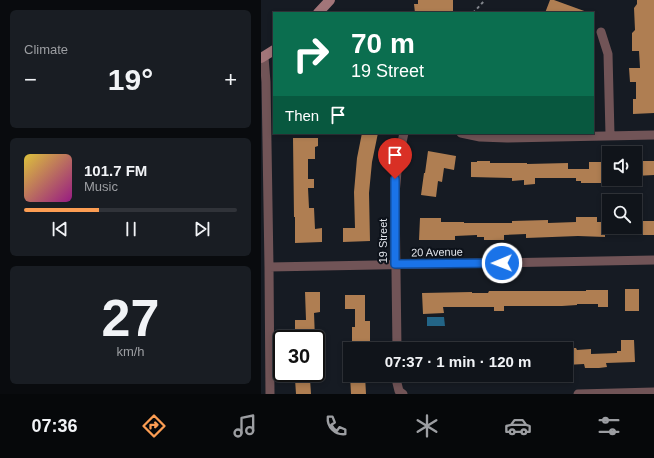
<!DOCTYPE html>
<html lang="en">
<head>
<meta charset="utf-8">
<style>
  :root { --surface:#10141a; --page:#191d23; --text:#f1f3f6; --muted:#9c9ea2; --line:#303339; --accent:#fc9d53 }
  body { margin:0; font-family:Arial,sans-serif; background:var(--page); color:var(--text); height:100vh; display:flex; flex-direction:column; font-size:15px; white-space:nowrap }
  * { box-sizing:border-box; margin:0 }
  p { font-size:13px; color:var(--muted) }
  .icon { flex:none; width:22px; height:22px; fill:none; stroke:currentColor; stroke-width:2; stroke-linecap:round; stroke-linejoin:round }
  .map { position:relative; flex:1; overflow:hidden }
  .sheet { display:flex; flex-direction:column; gap:10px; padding:10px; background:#090b0e; width:261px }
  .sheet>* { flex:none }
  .top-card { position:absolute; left:12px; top:12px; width:321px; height:122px; border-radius:0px; box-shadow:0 2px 6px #0003,0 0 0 1px var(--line); background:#0b6e4f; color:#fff; overflow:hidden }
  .tools { position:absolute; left:341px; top:146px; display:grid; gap:8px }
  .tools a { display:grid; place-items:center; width:40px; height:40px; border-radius:0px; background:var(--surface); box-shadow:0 2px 6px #0003,0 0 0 1px var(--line); font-size:20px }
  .speed { position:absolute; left:12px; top:330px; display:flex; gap:8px; font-size:20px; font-weight:700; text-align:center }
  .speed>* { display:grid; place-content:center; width:52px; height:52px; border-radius:50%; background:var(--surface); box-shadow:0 2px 6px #0003,0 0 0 1px var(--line); line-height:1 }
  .speed .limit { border:2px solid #111; border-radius:6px; background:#fff; color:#111 }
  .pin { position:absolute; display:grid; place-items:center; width:34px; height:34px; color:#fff; margin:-41px -17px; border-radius:50% 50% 50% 0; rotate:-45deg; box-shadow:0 0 4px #0007 }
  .pin .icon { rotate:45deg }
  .me { position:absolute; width:44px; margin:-22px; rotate:269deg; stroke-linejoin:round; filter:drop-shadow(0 0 3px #0008) }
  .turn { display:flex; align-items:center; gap:14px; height:84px; padding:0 12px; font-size:18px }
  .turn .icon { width:52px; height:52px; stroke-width:2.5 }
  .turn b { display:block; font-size:28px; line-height:34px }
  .then { display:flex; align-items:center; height:38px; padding:0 12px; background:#0003; gap:8px; font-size:15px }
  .big { font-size:30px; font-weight:700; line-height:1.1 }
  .sheet .card { flex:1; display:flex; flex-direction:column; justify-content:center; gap:6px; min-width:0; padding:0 14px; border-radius:6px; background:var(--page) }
  .sheet .dial { align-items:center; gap:0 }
  .dial b { font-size:52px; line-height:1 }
  .song { display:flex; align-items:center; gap:12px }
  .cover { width:48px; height:48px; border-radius:6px; background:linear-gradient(135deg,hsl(50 70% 55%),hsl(310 70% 35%)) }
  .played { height:4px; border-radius:2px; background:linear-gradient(90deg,var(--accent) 35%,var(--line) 35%) }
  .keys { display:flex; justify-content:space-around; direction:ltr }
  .heat { display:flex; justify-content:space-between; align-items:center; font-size:22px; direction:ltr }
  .trip { position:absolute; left:82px; top:342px; width:230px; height:40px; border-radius:0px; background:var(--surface); box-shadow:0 2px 6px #0003,0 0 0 1px var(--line); font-weight:700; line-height:40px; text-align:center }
  .tabs { display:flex; height:64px; justify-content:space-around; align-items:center; background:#06080a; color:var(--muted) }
  .tabs .icon { width:28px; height:28px }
  .tabs .selected { color:var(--accent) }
  .tabs b { font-size:18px; color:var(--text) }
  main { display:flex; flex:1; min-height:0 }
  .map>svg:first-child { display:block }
</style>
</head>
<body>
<main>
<section class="sheet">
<div class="card"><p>Climate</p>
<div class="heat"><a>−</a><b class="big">19°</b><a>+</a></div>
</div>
<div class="card">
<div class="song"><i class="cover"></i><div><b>101.7 FM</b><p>Music</p></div></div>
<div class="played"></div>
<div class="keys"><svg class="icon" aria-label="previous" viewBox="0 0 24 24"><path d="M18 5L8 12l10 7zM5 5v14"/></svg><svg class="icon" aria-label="pause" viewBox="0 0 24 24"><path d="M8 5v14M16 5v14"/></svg><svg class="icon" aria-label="next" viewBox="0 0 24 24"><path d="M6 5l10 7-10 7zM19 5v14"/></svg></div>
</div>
<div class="card dial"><b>27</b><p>km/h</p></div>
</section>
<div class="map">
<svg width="393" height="394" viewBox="0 0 393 394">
  <rect width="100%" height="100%" fill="#161b23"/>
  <!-- water -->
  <path fill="#236587" d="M 166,317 L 183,317 L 184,326 L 166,326 Z"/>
  <!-- building -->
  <path fill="#af7e52" d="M 157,0 L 192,0 L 192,13 L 154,13 L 153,4 L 157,4 Z
    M 289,0 L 293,0 L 326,12 L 326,13 L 284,13 Z
    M 376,0 L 393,0 L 393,113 L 372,114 L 372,99 L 375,99 L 375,82 L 369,82 L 368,68 L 379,68 L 378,51 L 371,51 L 371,33 L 374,30 L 373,8 L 376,4 Z
    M 101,133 L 117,133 L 111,162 L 108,193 L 109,241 L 82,242 L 82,228 L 94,228 L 93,192 L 96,158 Z
    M 32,138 L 57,138 L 57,146 L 54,147 L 54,159 L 47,159 L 47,179 L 53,179 L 53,188 L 47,188 L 48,208 L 53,208 L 54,229 L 61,228 L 61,242 L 34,243 L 34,217 L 33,217 Z
    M 167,151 L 195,156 L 193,170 L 183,168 L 181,182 L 177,181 L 175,197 L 160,195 L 163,173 L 164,173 Z
    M 216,161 L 229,161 L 229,163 L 266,163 L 266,164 L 307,163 L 307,169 L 328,169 L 328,162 L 348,162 L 348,176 L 342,176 L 342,183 L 320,183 L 320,181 L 315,181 L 315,178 L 274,178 L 274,184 L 263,185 L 263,180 L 251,181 L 251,178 L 210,177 L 210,162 L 216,162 Z
    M 374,161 L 393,161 L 393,175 L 374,176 Z
    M 315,217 L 336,217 L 336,222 L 344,222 L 344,227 L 374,227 L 374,221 L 393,221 L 393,235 L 344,235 L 344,237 L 317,236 L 265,238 L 265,234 L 243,235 L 243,240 L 223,240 L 223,237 L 216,237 L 216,235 L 194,236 L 194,240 L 158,240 L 159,218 L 180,218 L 180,222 L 203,222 L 203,223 L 251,223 L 251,221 L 287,220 L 287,223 L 315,222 Z
    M 364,289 L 378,289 L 378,311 L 364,311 Z
    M 325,290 L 347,290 L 347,307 L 337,307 L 337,304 L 316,304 L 316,305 L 301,306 L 243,306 L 243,311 L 233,311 L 233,307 L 182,307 L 183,313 L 162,314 L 161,293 L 211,292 L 211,293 L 227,293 L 228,291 L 325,291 Z
    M 44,292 L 59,292 L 59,312 L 53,313 L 54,339 L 34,339 L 34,320 L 45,320 Z
    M 84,295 L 104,295 L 104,321 L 109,321 L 109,343 L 91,343 L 91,327 L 94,327 L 94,309 L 84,309 Z
    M 360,340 L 373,340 L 374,362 L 345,363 L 346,367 L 338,368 L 324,368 L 323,364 L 305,365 L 305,348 L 315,348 L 316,350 L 330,349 L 330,354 L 356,353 L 356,351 L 360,351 Z
    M 89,375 L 104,375 L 105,394 L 90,394 Z
    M 34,379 L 49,379 L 50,394 L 35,394 Z"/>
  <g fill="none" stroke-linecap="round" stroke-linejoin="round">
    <!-- path -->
    <path stroke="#82868d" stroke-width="2" stroke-dasharray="3 3" stroke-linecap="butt" d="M 212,13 L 224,0"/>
    <!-- street -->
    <path stroke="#715457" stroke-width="9" d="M 340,32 L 347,54 L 349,135
      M 3,57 L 5,82 L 8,267 L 9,394
      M 200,133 L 219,137 L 246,138 L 393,135
      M 8,267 L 393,260
      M 136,349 L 134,194 L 137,160 L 143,133
      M 136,375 L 136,383 L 138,391 L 142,394
      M 317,394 L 393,392"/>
    <!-- secondary -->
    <path stroke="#a27579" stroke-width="10" d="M 57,13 L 69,0
      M 0,58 L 13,50"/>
  </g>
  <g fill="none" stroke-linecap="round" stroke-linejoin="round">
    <!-- route casing -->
    <g stroke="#114b97" stroke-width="10">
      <path id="route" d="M 134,179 L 134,264 L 241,263"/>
    </g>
    <!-- route -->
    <use href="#route" stroke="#1a73e8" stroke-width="7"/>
  </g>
  <g text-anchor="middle" stroke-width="4" stroke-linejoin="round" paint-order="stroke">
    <!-- street labels -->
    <g font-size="11" fill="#e1e4ea" stroke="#0d121a">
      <text transform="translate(122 241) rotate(-90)" y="4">19 Street</text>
      <text transform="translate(176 252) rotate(-1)" y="4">20 Avenue</text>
    </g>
  </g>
</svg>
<div class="tools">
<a><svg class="icon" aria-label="sound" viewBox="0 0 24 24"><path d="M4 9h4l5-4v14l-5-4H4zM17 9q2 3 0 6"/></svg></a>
<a><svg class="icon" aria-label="search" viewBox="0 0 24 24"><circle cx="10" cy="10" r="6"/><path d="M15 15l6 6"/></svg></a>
</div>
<div class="speed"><div class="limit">30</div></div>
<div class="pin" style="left:134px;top:179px;background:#d93025"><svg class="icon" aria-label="arrive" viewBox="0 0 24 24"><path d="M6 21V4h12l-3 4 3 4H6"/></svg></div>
<svg class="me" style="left:241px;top:263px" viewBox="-20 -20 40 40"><circle r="17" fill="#1a73e8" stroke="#fff" stroke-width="3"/><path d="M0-11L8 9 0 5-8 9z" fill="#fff"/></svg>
<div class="trip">07:37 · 1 min · 120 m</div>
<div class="top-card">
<div class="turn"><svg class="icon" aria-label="right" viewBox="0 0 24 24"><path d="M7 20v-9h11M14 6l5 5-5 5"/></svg><div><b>70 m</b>19 Street</div></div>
<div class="then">Then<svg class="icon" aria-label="arrive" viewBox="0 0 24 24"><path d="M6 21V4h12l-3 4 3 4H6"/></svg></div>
</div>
</div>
</main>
<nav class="tabs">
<b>07:36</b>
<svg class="icon selected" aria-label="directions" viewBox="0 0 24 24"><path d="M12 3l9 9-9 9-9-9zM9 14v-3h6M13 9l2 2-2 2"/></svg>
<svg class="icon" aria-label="music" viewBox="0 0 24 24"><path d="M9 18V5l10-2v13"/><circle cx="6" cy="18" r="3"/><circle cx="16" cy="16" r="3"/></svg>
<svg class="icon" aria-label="phone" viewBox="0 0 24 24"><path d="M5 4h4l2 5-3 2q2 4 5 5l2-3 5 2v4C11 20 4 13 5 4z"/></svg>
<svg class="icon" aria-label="climate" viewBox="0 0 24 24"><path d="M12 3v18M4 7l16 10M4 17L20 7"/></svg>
<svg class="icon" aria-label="car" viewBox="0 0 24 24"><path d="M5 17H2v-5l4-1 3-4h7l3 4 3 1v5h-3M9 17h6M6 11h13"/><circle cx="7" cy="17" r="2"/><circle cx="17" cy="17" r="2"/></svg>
<svg class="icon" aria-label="filters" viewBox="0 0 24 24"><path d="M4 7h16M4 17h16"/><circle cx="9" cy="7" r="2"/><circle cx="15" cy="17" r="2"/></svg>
</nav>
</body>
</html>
